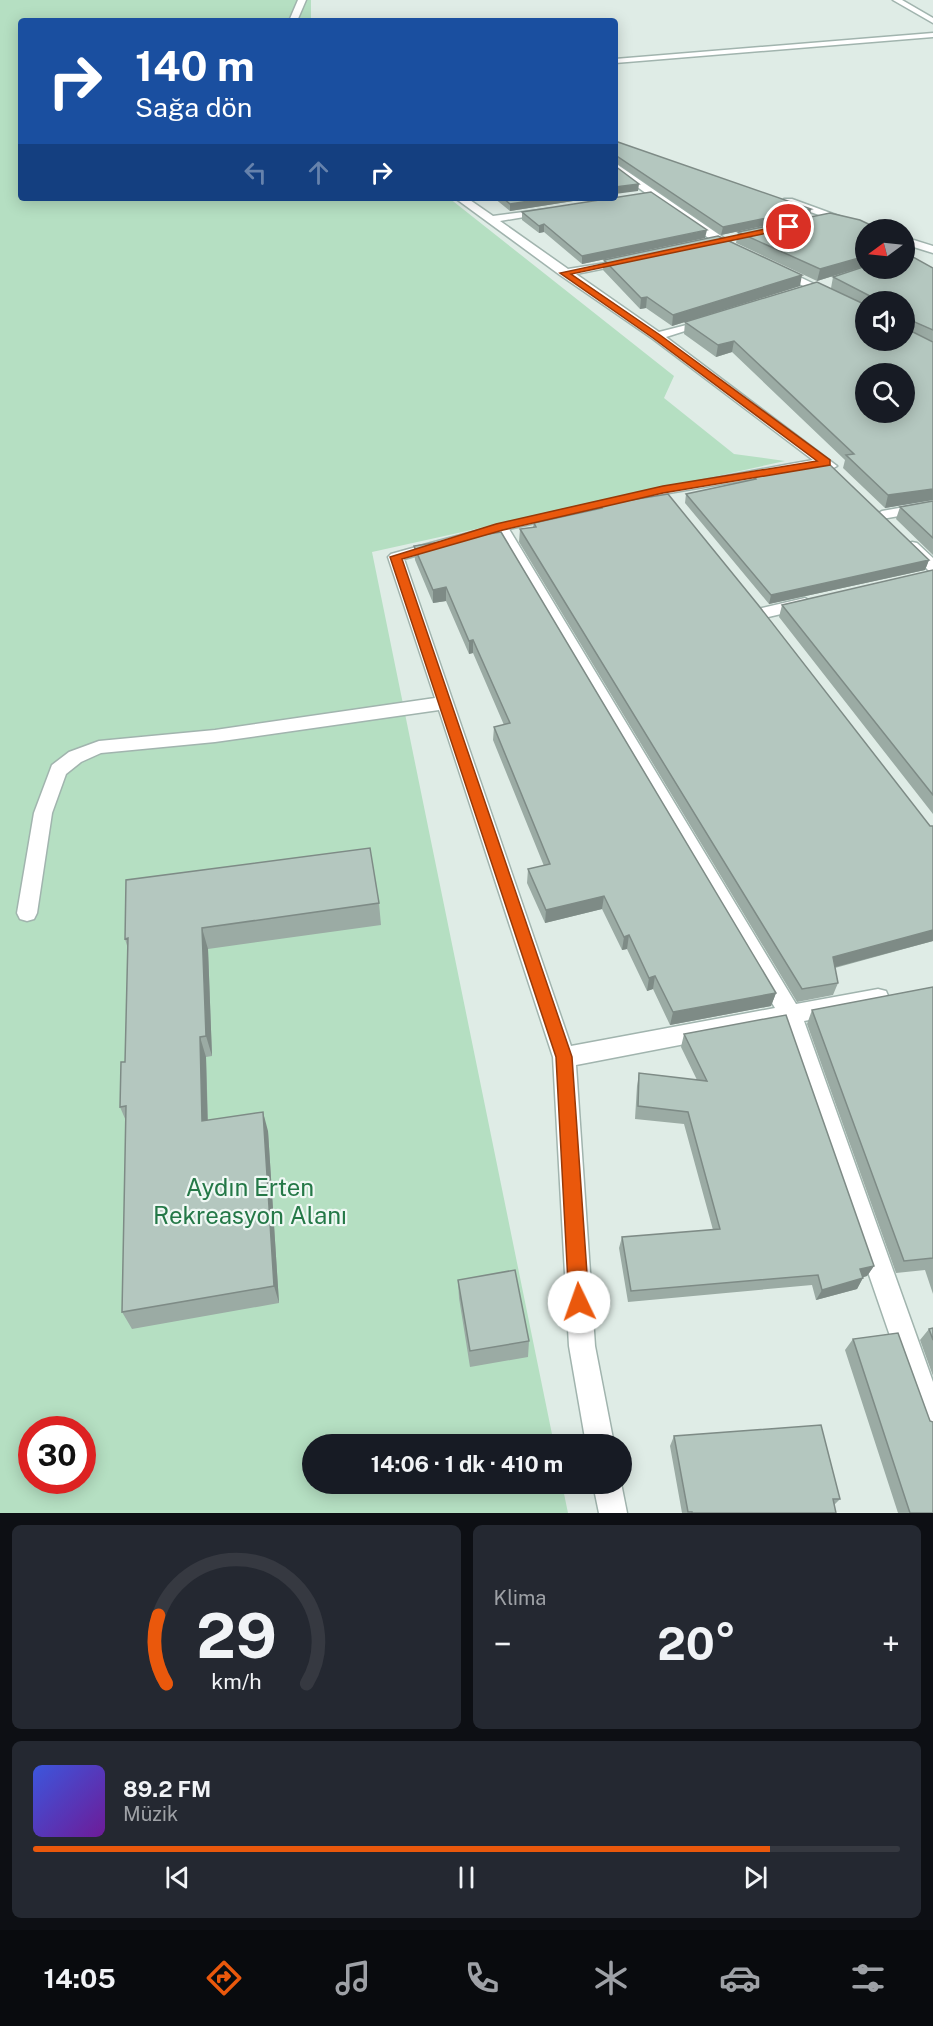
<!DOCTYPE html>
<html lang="tr">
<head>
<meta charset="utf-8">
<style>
  :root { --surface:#171b24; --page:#242831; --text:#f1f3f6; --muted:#9ea1a6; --line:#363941; --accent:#ea580c }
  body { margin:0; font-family:"Public Sans",sans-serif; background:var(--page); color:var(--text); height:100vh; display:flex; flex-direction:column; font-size:22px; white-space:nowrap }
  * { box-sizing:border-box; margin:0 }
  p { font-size:20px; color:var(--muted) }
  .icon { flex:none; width:33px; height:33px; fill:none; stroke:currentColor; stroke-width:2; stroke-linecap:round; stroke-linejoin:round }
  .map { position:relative; height:1513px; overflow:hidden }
  .drawer { display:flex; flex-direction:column; gap:12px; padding:12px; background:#0d0f14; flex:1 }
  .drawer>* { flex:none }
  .hud { position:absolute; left:18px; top:18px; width:600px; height:183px; border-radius:6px; box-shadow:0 3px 15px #0003; background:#1a4fa0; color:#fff; overflow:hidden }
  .needle { width:39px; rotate:255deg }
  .fabs { position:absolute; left:855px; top:219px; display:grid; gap:12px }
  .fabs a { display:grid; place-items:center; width:60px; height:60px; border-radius:50%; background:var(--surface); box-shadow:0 3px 15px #0003; font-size:30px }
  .speed { position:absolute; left:18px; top:1416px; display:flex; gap:12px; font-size:30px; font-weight:700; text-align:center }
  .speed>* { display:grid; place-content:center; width:78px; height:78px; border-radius:50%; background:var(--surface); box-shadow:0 3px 15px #0003; line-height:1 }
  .speed .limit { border:9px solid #d22; background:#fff; color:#111 }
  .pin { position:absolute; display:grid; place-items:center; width:51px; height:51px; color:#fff; margin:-26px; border:3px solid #fff; border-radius:50%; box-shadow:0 2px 6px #0007 }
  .me { position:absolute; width:66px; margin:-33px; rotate:357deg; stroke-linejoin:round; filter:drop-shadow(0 0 4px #0008) }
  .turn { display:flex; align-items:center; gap:21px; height:126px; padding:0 18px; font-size:27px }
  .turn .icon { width:78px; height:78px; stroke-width:2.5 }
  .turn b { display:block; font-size:42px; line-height:51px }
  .lanes { display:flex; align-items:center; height:57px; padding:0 18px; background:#0003; justify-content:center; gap:30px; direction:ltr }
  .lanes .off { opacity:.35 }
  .big { font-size:45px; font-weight:700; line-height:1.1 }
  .drawer .widget { flex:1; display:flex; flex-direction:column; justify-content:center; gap:9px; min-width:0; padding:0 21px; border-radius:9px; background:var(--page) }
  .drawer .dial { align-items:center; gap:0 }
  .dial svg { height:156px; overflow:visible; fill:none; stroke:var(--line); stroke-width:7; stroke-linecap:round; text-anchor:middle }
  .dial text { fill:var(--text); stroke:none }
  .song { display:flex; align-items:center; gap:18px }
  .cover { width:72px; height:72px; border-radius:9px; background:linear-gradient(135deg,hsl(230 70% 55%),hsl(280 70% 35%)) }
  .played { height:6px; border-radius:3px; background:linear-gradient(90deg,var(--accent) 85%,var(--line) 85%) }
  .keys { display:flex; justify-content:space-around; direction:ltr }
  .heat { display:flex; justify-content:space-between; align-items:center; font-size:33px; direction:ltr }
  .drawer .tiles { flex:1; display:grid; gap:12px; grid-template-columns:1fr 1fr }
  .widget:last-child { grid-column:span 2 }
  .trip { position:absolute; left:302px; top:1434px; width:330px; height:60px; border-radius:30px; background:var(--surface); box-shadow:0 3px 15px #0003; font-weight:700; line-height:60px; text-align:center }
  .tab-bar { display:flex; height:96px; justify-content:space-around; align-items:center; background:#090b0e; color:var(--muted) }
  .tab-bar .icon { width:42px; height:42px }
  .tab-bar .on { color:var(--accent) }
  .tab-bar b { font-size:27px; color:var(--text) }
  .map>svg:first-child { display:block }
</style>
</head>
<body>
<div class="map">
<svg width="933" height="1513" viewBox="0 0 933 1513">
  <rect width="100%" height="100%" fill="#dfece6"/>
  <!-- green -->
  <path fill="#b5dfc2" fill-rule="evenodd" d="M 0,0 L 311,0 L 311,21 L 21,21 L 21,198 L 449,198 L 674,376 L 664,398 L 734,454 L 785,461 L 372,552 L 554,1444 L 312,1444 L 312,1484 L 562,1484 L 568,1513 L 0,1513 ZM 32,1430 L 82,1430 L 82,1480 L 32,1480 Z"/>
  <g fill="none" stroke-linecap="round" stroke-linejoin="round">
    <!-- minor casing -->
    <g stroke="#a1b4ae" stroke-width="3">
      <path id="minor" d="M 298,0 L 306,0 L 297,21 L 289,21 Z
        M 893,0 L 902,0 L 933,18 L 933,23 Z
        M 933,33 L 933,37 L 615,63 L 615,59 Z
        M 615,164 L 618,165 L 740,249 L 735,252 L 717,244 L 615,171 Z
        M 455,198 L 467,198 L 493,216 L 548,209 L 548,213 L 500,221 L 568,269 L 631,259 L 631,263 L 576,274 L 659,332 L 710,319 L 710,323 L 666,337 L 837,466 L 830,470 L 822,467 L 663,494 L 509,529 L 796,1004 L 878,989 L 886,991 L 889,998 L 886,1005 L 878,1007 L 804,1021 L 933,1382 L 933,1434 L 923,1430 L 919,1420 L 783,1025 L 576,1065 L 595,1346 L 614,1444 L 586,1444 L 569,1346 L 553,1057 L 439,710 L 215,742 L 101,753 L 81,762 L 66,774 L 52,813 L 37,913 L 34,919 L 27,921 L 20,919 L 17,913 L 34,813 L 52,765 L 69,752 L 99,741 L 215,730 L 435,698 L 388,557 L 391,554 C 531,514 670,485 813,460 L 653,339 L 560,275 ZM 496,533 L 775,1008 L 571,1046 L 404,559 Z
        M 784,199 L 792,199 L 877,230 L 866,231 L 784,203 Z
        M 904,237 L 933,246 L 933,253 L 904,244 Z
        M 779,267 L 866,309 L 866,317 L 775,272 L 774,270 Z
        M 933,502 L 933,510 L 882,519 L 875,515 L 882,511 Z
        M 912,542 L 917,543 L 933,558 L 933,572 L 928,570 L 905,546 Z
        M 805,598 L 813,603 L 811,607 L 764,618 L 756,613 L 758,609 Z
        M 621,1483 L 627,1513 L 599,1513 L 593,1484 Z"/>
    </g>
    <!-- minor -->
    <use href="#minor" fill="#fff" fill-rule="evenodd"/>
  </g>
  <!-- wall -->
  <path fill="#9baba4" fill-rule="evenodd" d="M 615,141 L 810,216 L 721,235 L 615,162 Z
    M 494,198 L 592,198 L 510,211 Z
    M 522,212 L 705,238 L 582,264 L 544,232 L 539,233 L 522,220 Z
    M 866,230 L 866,266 L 817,281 L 736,243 L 738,232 Z
    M 604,260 L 800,286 L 672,326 L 646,308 L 640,309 L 603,270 Z
    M 933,268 L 933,500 L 885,508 L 843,468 L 845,460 L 732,352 L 716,357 L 684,334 L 685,322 L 831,288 L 833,277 ZM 866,302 L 904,302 L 866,340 Z
    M 754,476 L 929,560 L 925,570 L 769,604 L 685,503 L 686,494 L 753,480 Z
    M 933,501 L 933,555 L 896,519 L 900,507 Z
    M 600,505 L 930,826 L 933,826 L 933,941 L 835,968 L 838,983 L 833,995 L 797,1002 L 519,542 L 520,529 L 533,527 L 534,523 L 600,509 Z
    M 414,546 L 776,993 L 771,1006 L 670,1025 L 653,989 L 647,991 L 627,949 L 622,950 L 602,909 L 545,923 L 527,883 L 528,869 L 544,866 L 493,740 L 494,727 L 504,725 L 473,653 L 469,654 L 446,601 L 433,603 L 415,560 Z
    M 933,570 L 933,814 L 779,617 L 782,605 Z
    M 379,903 L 381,925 L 208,949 L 212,1056 L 206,1057 L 208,1120 L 268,1131 L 279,1303 L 132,1329 L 122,1312 L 126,1121 L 120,1107 L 125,1062 L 128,949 L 125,939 Z
    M 933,987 L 933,1294 L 925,1270 L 896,1273 L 807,1024 L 812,1010 Z
    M 684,1034 L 874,1266 L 867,1276 L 863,1277 L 857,1289 L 816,1300 L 812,1285 L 628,1302 L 619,1248 L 622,1237 L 713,1230 L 684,1124 L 635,1119 L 637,1086 L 639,1073 L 697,1080 L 681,1047 Z
    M 458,1280 L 529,1341 L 528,1357 L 470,1367 L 459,1298 Z
    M 933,1328 L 933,1376 L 920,1340 L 929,1329 Z
    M 853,1339 L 930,1421 L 933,1513 L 898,1513 L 845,1350 Z
    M 674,1436 L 840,1499 L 834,1505 L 836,1513 L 682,1513 L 670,1446 Z"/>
  <!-- shaded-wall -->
  <path fill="#7e8b86" d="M 639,184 L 638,191 L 615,194 L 615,187 Z
    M 548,198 L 592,198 L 510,211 L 510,204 Z
    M 811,209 L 810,216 L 721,235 L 723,227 Z
    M 544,224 L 544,232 L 539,233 L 539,226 Z
    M 707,230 L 705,238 L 582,264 L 582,256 Z
    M 866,256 L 865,266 L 817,281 L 820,269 Z
    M 802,275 L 800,286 L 672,326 L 673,315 Z
    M 647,297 L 646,308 L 640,309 L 641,298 Z
    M 734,341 L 732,352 L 716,357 L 718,345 Z
    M 933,489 L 933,500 L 885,508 L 888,495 Z
    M 929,560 L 925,570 L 769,604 L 771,595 Z
    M 446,587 L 446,601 L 433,603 L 433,590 Z
    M 473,640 L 473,653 L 469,654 L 469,641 Z
    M 604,896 L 602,909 L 545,923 L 546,910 Z
    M 202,928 L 208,949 L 212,1056 L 206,1036 Z
    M 933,930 L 933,941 L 828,969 L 833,957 Z
    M 629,935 L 627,949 L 622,950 L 624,937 Z
    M 655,976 L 653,989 L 647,991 L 649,978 Z
    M 776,993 L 771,1006 L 670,1025 L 673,1012 Z
    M 200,1037 L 206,1057 L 208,1141 L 202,1121 Z
    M 263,1112 L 268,1131 L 279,1303 L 274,1286 Z
    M 874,1266 L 867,1276 L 854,1280 L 860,1269 Z
    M 863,1278 L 857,1289 L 816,1300 L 822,1290 Z"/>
  <!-- building -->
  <path fill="#b4c7bf" stroke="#7e8b86" stroke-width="1.5" fill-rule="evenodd" d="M 615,141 L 811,209 L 723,227 L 615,155 L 615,158 Z
    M 615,166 L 639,184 L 615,187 Z
    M 651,192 L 707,230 L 582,256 L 544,224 L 539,226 L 522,212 Z
    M 503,198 L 548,198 L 510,204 Z
    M 830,213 L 860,220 L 881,230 L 866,230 L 866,256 L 820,269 L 738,232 Z
    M 718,236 L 802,275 L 673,315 L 647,297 L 641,298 L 604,260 Z
    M 904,252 L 933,268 L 933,330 L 908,319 L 905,320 L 905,328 L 933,342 L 933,489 L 888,495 L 846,455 L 854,454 L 734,341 L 718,345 L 685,322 L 817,282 L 866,305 L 866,340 L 904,340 L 904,302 L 870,302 L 870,296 L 833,277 L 866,266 L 866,268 L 904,268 ZM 866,374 L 904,374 L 904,412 L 866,412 Z
    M 827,462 L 929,560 L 771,595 L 686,494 L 756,479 L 754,476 Z
    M 668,494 L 759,606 L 930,826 L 933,826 L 933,930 L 833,957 L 838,983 L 802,989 L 520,529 L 536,527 L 534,523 L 602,508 L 600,505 Z
    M 933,501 L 933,538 L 900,507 Z
    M 501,532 L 776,993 L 673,1012 L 655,976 L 649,978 L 629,935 L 624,937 L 604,896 L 546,910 L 528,869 L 550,864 L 494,727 L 510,723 L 473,640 L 469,641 L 446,587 L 433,590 L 414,546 Z
    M 933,570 L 933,795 L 782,605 Z
    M 370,848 L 379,903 L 202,928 L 206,1036 L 200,1037 L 202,1121 L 263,1112 L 274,1286 L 122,1312 L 126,1106 L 120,1107 L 121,1062 L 125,1062 L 128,938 L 125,939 L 126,880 Z
    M 933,987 L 933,1258 L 904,1261 L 812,1010 Z
    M 786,1015 L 874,1266 L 860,1269 L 863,1278 L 822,1290 L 818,1275 L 631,1291 L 622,1237 L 720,1229 L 688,1112 L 638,1106 L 639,1073 L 707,1081 L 684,1034 Z
    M 515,1270 L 529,1341 L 470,1351 L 458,1280 Z
    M 933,1328 L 933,1340 L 929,1329 Z
    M 898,1333 L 930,1421 L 933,1422 L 933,1513 L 910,1513 L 853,1339 Z
    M 821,1425 L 840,1499 L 833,1499 L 836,1513 L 692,1513 L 692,1512 L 688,1512 L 674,1436 Z"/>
  <!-- route -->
  <path fill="#ea580c" stroke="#983908" stroke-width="1.5" d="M 789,224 L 791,228 L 571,274 L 660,335 L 830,460 L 830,465 L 663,493 L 503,530 L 402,559 L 572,1057 L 589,1302 L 586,1309 L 579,1312 L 572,1309 L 569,1302 L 556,1057 L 390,557 L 496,524 L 663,486 L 817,461 L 653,338 L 560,273 Z"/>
  <g text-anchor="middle" stroke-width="4.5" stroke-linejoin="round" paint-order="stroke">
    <!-- near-park labels -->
    <g font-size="24" fill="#247847" stroke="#eff8f4">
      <text x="250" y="1196">Aydın Erten<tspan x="250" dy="28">Rekreasyon Alanı</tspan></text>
    </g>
  </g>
</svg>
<div class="fabs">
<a><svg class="needle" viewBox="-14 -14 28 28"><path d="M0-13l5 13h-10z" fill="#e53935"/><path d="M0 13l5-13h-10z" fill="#9ea1a6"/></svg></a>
<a><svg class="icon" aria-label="sound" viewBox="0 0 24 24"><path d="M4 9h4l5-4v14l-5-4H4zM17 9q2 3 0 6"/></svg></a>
<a><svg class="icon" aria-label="search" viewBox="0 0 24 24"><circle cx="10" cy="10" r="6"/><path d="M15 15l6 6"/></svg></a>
</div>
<div class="speed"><div class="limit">30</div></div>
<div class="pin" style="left:789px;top:227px;background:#d93025"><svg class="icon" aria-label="arrive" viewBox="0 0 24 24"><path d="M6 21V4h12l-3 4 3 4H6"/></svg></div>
<svg class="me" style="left:579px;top:1302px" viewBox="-20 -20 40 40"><circle r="19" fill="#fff"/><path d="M0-13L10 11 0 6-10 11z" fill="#ea580c"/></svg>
<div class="trip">14:06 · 1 dk · 410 m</div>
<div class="hud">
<div class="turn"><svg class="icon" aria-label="right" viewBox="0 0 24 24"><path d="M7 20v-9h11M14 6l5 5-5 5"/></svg><div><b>140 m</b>Sağa dön</div></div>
<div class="lanes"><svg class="icon off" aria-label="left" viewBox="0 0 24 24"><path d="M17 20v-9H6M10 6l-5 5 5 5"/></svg><svg class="icon off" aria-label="ahead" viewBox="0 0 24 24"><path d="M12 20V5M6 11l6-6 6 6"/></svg><svg class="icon" aria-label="right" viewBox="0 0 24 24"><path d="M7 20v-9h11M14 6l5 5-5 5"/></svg></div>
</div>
</div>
<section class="drawer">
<div class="tiles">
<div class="widget dial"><svg viewBox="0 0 100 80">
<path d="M14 69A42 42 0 1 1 86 69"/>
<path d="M14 69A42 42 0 0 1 10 34" stroke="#ea580c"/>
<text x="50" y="56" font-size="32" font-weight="700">29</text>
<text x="50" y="72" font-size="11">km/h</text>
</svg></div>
<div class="widget"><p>Klima</p>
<div class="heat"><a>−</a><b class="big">20°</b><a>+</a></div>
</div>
<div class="widget">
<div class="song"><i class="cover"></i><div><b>89.2 FM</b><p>Müzik</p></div></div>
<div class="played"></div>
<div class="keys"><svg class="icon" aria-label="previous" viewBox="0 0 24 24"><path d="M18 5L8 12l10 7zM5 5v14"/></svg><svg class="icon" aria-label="pause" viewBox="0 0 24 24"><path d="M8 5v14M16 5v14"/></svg><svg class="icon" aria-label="next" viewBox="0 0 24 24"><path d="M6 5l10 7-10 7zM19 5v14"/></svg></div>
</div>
</div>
</section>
<nav class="tab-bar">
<b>14:05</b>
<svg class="icon on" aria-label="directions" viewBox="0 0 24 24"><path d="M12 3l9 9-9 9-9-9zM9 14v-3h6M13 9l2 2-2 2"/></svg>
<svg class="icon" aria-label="music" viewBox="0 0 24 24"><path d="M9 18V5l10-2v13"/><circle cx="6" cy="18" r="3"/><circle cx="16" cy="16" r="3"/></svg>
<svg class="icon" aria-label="phone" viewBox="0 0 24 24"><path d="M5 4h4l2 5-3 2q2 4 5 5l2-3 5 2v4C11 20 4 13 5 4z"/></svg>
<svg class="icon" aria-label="climate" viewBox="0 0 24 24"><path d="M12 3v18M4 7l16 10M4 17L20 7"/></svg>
<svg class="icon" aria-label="car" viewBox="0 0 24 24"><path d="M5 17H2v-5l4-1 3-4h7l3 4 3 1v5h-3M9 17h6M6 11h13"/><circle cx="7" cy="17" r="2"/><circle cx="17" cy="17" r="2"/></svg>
<svg class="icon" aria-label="filters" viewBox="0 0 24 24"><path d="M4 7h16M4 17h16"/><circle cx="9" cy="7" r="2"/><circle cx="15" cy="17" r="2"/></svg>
</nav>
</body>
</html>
